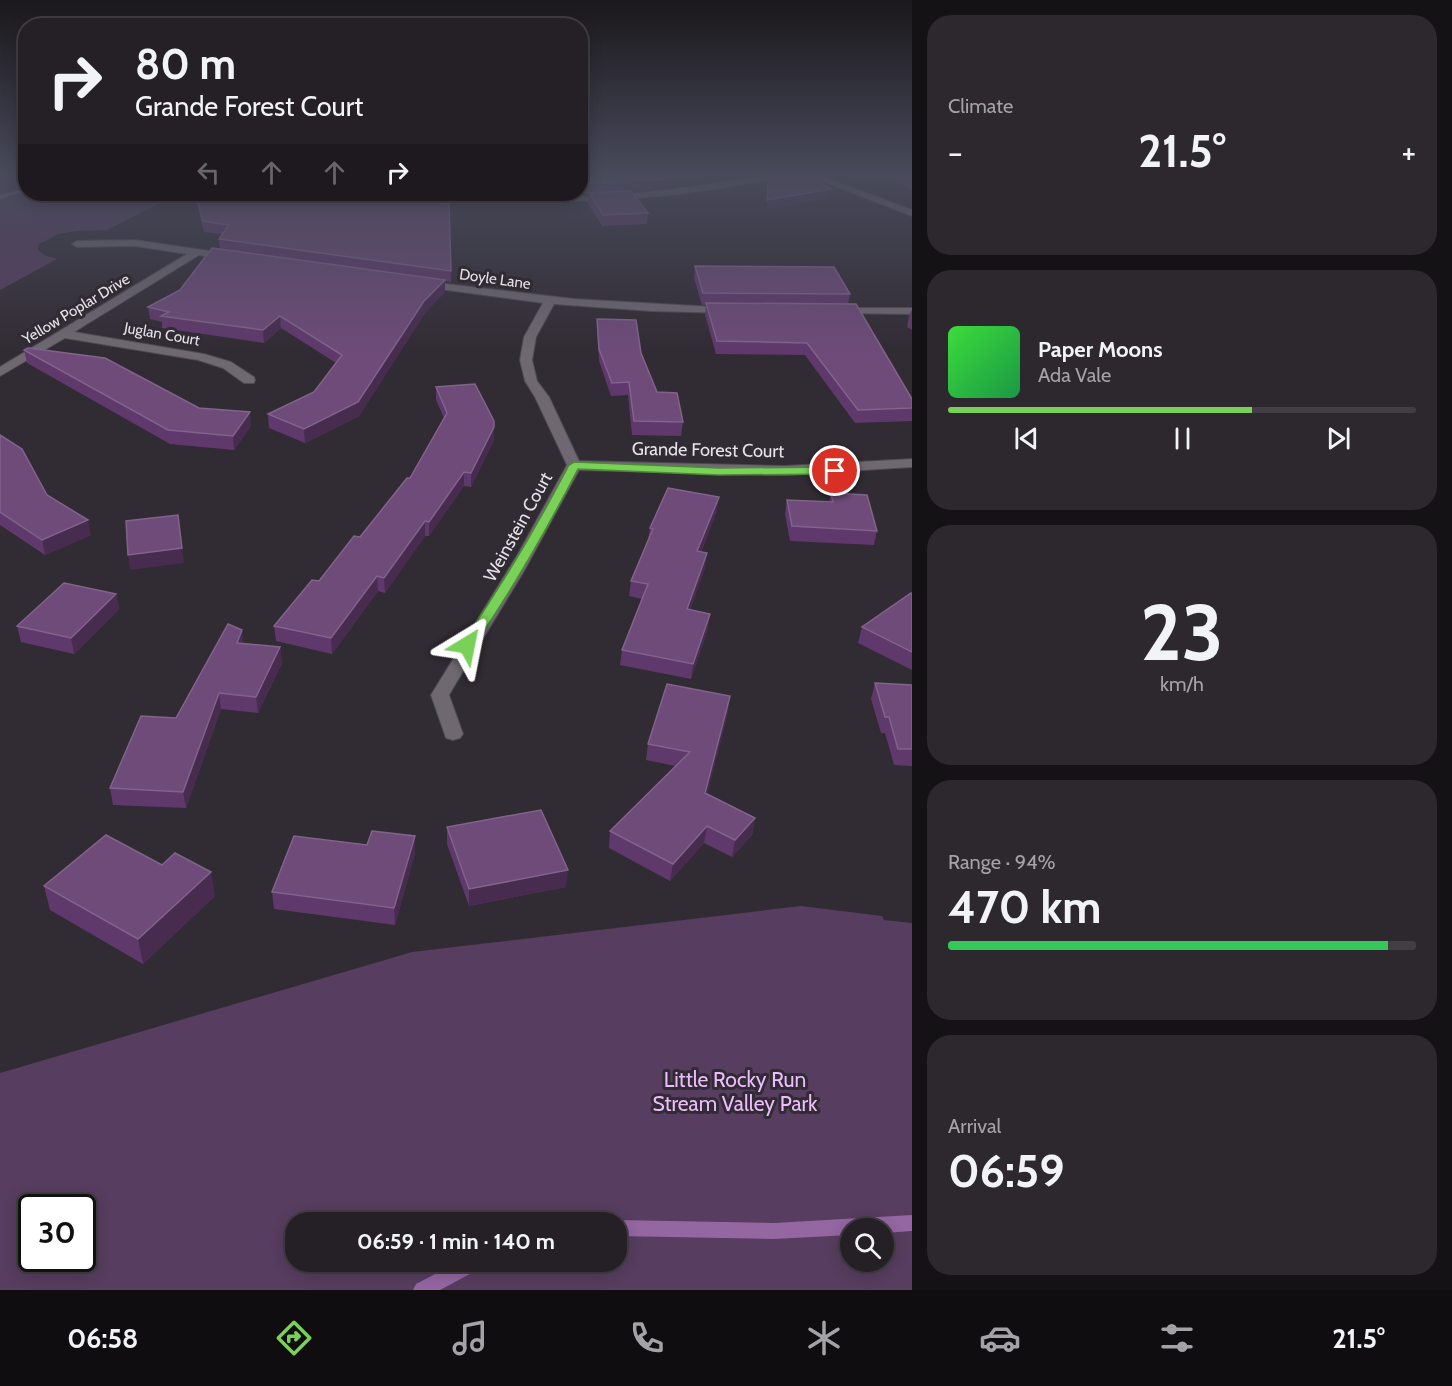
<!DOCTYPE html>
<html lang="en">
<head>
<meta charset="utf-8">
<style>
  :root { --surface:#252026; --page:#2d282e; --text:#f1f3f6; --muted:#a3a3a7; --line:#423e43; --accent:#79d158 }
  body { margin:0; font-family:Cabin,sans-serif; background:var(--page); color:var(--text); height:100vh; display:flex; flex-direction:column; font-size:22px; white-space:nowrap }
  * { box-sizing:border-box; margin:0 }
  p { font-size:20px; color:var(--muted) }
  .icon { flex:none; width:33px; height:33px; fill:none; stroke:currentColor; stroke-width:2; stroke-linecap:round; stroke-linejoin:round }
  .map { position:relative; flex:1; overflow:hidden }
  .sheet { display:flex; flex-direction:column; gap:15px; padding:15px; background:#141215; width:540px }
  .sheet>* { flex:none }
  .guide { position:absolute; left:18px; top:18px; width:570px; height:183px; border-radius:24px; box-shadow:0 3px 15px #0003,0 0 0 2px var(--line); background:#252026; color:var(--text); overflow:hidden }
  .buttons { position:absolute; left:840px; top:1218px; display:grid; gap:12px }
  .buttons a { display:grid; place-items:center; width:54px; height:54px; border-radius:50%; background:var(--surface); box-shadow:0 3px 15px #0003,0 0 0 2px var(--line); font-size:30px }
  .speed { position:absolute; left:18px; top:1194px; display:flex; gap:12px; font-size:30px; font-weight:700; text-align:center }
  .speed>* { display:grid; place-content:center; width:78px; height:78px; border-radius:50%; background:var(--surface); box-shadow:0 3px 15px #0003,0 0 0 2px var(--line); line-height:1 }
  .speed .limit { border:3px solid #111; border-radius:9px; background:#fff; color:#111 }
  .pin { position:absolute; display:grid; place-items:center; width:51px; height:51px; color:#fff; margin:-26px; border:3px solid #fff; border-radius:50%; box-shadow:0 2px 6px #0007 }
  .me { position:absolute; width:66px; margin:-33px; rotate:35deg; stroke-linejoin:round; filter:drop-shadow(0 0 4px #0008) }
  .turn { display:flex; align-items:center; gap:21px; height:126px; padding:0 18px; font-size:27px }
  .turn .icon { width:78px; height:78px; stroke-width:2.5 }
  .turn b { display:block; font-size:42px; line-height:51px }
  .lanes { display:flex; align-items:center; height:57px; padding:0 18px; background:#0003; justify-content:center; gap:30px; direction:ltr }
  .lanes .off { opacity:.35 }
  .big { font-size:45px; font-weight:800; line-height:1.1 }
  .sheet .widget { flex:1; display:flex; flex-direction:column; justify-content:center; gap:9px; min-width:0; padding:0 21px; border-radius:24px; background:var(--page) }
  .sheet .dial { align-items:center; gap:0 }
  .dial b { font-size:78px; line-height:1 }
  .song { display:flex; align-items:center; gap:18px }
  .cover { width:72px; height:72px; border-radius:9px; background:linear-gradient(135deg,hsl(120 70% 55%),hsl(140 70% 35%)) }
  .played { height:6px; border-radius:3px; background:linear-gradient(90deg,var(--accent) 65%,var(--line) 65%) }
  .keys { display:flex; justify-content:space-around; direction:ltr }
  .heat { display:flex; justify-content:space-between; align-items:center; font-size:33px; direction:ltr }
  .charge { height:9px; border-radius:4px; background:linear-gradient(90deg,#34c759 94%,var(--line) 0) }
  .trip { position:absolute; left:285px; top:1212px; width:342px; height:60px; border-radius:24px; background:var(--surface); box-shadow:0 3px 15px #0003,0 0 0 2px var(--line); font-weight:800; line-height:60px; text-align:center }
  .tab-bar { display:flex; height:96px; justify-content:space-around; align-items:center; background:#0f0d0f; color:var(--muted) }
  .tab-bar .icon { width:42px; height:42px }
  .tab-bar .active { color:var(--accent) }
  .tab-bar b { font-size:27px; color:var(--text) }
  main { display:flex; flex:1; min-height:0 }
  .map>svg:first-child { display:block }
</style>
</head>
<body>
<main>
<div class="map">
<svg width="912" height="1290" viewBox="0 0 912 1290">
  <rect width="100%" height="100%" fill="#312b33"/>
  <!-- green -->
  <path fill="#573d5f" fill-rule="evenodd" d="M 0,173 L 25,173 L 26,194 L 170,194 L 162,202 L 107,230 L 77,231 L 58,234 L 39,244 L 38,250 L 44,255 L 57,259 L 0,290 Z
    M 801,906 L 882,916 L 884,920 L 912,923 L 912,1290 L 0,1290 L 0,1073 L 412,952 ZM 32,1208 L 82,1208 L 82,1258 L 32,1258 ZM 296,1222 L 616,1222 L 616,1262 L 296,1262 ZM 850,1228 L 884,1228 L 884,1262 L 850,1262 Z"/>
  <g fill="none" stroke-linecap="round" stroke-linejoin="round">
    <!-- stream -->
    <path fill="#9466a2" fill-rule="evenodd" d="M 26,188 L 26,191 L 0,199 L 0,195 Z
      M 912,1215 L 912,1231 L 884,1233 L 884,1228 L 850,1228 L 850,1235 L 774,1239 L 616,1236 L 616,1222 L 610,1222 L 616,1220 L 774,1223 Z
      M 458,1262 L 484,1262 L 481,1268 L 440,1290 L 413,1290 L 416,1284 Z"/>
    <!-- street casing -->
    <g stroke="#4e4a50" stroke-width="2">
      <path id="street" d="M 776,173 L 794,173 C 783,181 760,181 746,184 C 642,203 541,205 436,197 L 431,194 C 474,189 525,197 570,197 C 639,196 707,185 776,173 Z
        M 801,173 L 813,173 L 912,210 L 912,216 Z
        M 135,240 L 230,254 L 235,257 L 230,260 L 199,255 L 74,332 L 204,354 L 231,362 L 254,377 L 255,380 L 254,383 L 244,383 L 223,368 L 198,360 L 65,338 L 0,376 L 0,367 L 187,254 L 135,246 L 77,247 L 72,244 L 77,241 Z
        M 421,281 L 574,299 L 732,308 L 732,312 L 728,313 L 651,311 L 554,304 L 536,337 L 532,360 L 537,381 L 549,397 L 579,461 L 785,466 L 912,459 L 912,467 L 785,475 L 579,470 L 524,571 L 456,683 L 449,695 L 463,734 L 460,738 L 453,740 L 446,738 L 431,695 L 518,554 L 567,465 L 535,397 L 525,381 L 520,360 L 524,337 L 543,303 L 417,286 L 415,284 Z
        M 837,308 L 912,308 L 912,314 L 833,313 L 833,309 Z"/>
    </g>
    <!-- street -->
    <use href="#street" fill="#6f6871" fill-rule="evenodd"/>
  </g>
  <!-- wall -->
  <path fill="#60396c" d="M 580,173 L 702,173 L 661,188 L 639,191 L 625,184 L 624,191 L 648,213 L 647,224 L 602,226 L 588,203 L 589,194 L 585,194 L 580,182 Z
    M 874,173 L 912,173 L 912,189 Z
    M 194,194 L 452,194 L 452,200 L 450,204 L 451,282 L 445,281 L 445,292 L 425,313 L 359,416 L 305,443 L 269,428 L 268,414 L 314,392 L 336,363 L 281,328 L 264,343 L 162,328 L 162,322 L 150,319 L 148,307 L 180,290 L 220,249 L 219,239 L 222,234 L 204,232 Z
    M 695,266 L 850,294 L 848,304 L 912,399 L 912,421 L 855,423 L 805,355 L 716,354 L 705,315 L 706,305 L 702,305 L 694,278 Z
    M 912,310 L 912,330 L 907,327 L 909,315 Z
    M 597,319 L 641,353 L 657,392 L 683,422 L 681,436 L 632,435 L 628,395 L 611,396 L 599,361 L 597,331 Z
    M 24,350 L 199,408 L 251,426 L 234,450 L 170,444 L 27,363 Z
    M 436,387 L 494,440 L 471,487 L 464,486 L 429,536 L 425,536 L 385,593 L 378,591 L 332,654 L 276,641 L 274,626 L 319,581 L 360,537 L 410,478 L 444,418 L 436,400 Z
    M 0,435 L 47,495 L 91,535 L 45,555 L 0,525 Z
    M 831,493 L 877,531 L 874,545 L 790,541 L 785,514 L 787,500 L 829,502 Z
    M 717,511 L 701,552 L 705,568 L 690,610 L 708,629 L 691,679 L 620,665 L 622,650 L 642,599 L 629,596 L 631,581 L 648,539 L 650,528 Z
    M 116,594 L 119,609 L 74,654 L 21,642 L 17,626 Z
    M 912,594 L 912,670 L 858,643 L 862,627 Z
    M 242,630 L 243,643 L 280,647 L 282,663 L 258,713 L 221,709 L 186,808 L 113,805 L 110,788 L 176,718 Z
    M 875,683 L 912,685 L 912,766 L 894,765 L 885,733 L 881,733 L 871,699 Z
    M 728,712 L 707,794 L 755,818 L 752,835 L 732,857 L 704,843 L 670,881 L 609,848 L 610,831 L 676,766 L 646,760 L 648,744 Z
    M 447,827 L 566,887 L 469,906 L 447,844 Z
    M 415,853 L 395,925 L 274,909 L 272,892 Z
    M 44,886 L 215,896 L 143,964 L 50,910 Z"/>
  <!-- shaded-wall -->
  <path fill="#472c50" d="M 678,173 L 702,173 L 661,188 L 639,191 L 640,181 Z
    M 831,189 L 829,198 L 766,210 L 767,200 Z
    M 450,194 L 452,194 L 452,200 L 445,213 L 444,203 Z
    M 445,280 L 445,292 L 425,313 L 359,416 L 305,443 L 304,429 Z
    M 280,316 L 281,328 L 264,343 L 263,330 Z
    M 250,412 L 251,426 L 234,450 L 233,436 Z
    M 494,427 L 494,440 L 471,487 L 471,473 Z
    M 464,472 L 464,486 L 429,536 L 429,522 Z
    M 719,497 L 717,511 L 695,566 L 697,551 Z
    M 178,515 L 184,563 L 130,570 L 128,555 Z
    M 88,520 L 91,535 L 45,555 L 42,540 Z
    M 425,521 L 425,536 L 385,593 L 384,578 Z
    M 707,553 L 705,568 L 685,625 L 687,609 Z
    M 377,576 L 378,591 L 332,654 L 331,638 Z
    M 116,594 L 119,609 L 74,654 L 71,638 Z
    M 710,614 L 708,629 L 691,679 L 693,664 Z
    M 242,630 L 244,646 L 237,643 Z
    M 280,647 L 282,663 L 258,713 L 256,697 Z
    M 219,693 L 221,709 L 186,808 L 183,792 Z
    M 730,696 L 728,712 L 703,810 L 705,793 Z
    M 755,818 L 752,835 L 732,857 L 735,840 Z
    M 707,826 L 704,843 L 670,881 L 673,864 Z
    M 415,836 L 415,853 L 395,925 L 394,908 Z
    M 568,870 L 566,887 L 469,906 L 469,889 Z
    M 211,872 L 215,896 L 143,964 L 138,939 Z"/>
  <!-- building -->
  <path fill="#6e4b79" stroke="#81638b" stroke-width="1.5" d="M 581,173 L 618,173 L 625,182 L 585,184 Z
    M 623,173 L 678,173 L 662,179 L 640,181 Z
    M 773,173 L 815,173 L 816,180 L 831,189 L 767,200 L 769,174 Z
    M 898,173 L 912,173 L 912,179 Z
    M 631,191 L 648,213 L 603,215 L 589,193 Z
    M 196,194 L 450,194 L 444,203 L 449,203 L 451,271 L 219,239 L 229,225 L 203,221 Z
    M 212,248 L 445,280 L 424,301 L 358,402 L 304,429 L 268,414 L 314,392 L 342,355 L 280,316 L 263,330 L 161,316 L 169,312 L 148,307 L 180,290 Z
    M 695,266 L 834,267 L 850,294 L 703,293 Z
    M 706,303 L 856,304 L 912,399 L 912,408 L 858,410 L 807,343 L 717,341 Z
    M 597,319 L 636,320 L 641,353 L 657,392 L 677,393 L 683,422 L 634,421 L 629,382 L 612,383 L 599,349 Z
    M 28,348 L 105,358 L 199,408 L 250,412 L 233,436 L 168,430 L 24,350 Z
    M 475,384 L 494,421 L 494,427 L 471,473 L 464,472 L 429,522 L 425,521 L 384,578 L 377,576 L 331,638 L 274,626 L 312,580 L 319,581 L 354,536 L 360,537 L 407,478 L 410,478 L 447,413 L 436,387 Z
    M 0,435 L 22,449 L 47,495 L 88,520 L 42,540 L 0,512 Z
    M 668,488 L 719,497 L 697,551 L 707,553 L 687,609 L 710,614 L 693,664 L 622,650 L 648,584 L 631,581 L 653,529 L 650,528 Z
    M 831,493 L 867,495 L 877,531 L 792,526 L 787,500 L 833,502 Z
    M 178,515 L 182,548 L 128,555 L 126,521 Z
    M 64,583 L 116,594 L 71,638 L 17,626 Z
    M 911,593 L 912,594 L 912,652 L 862,627 Z
    M 228,624 L 242,630 L 237,643 L 280,647 L 256,697 L 219,693 L 183,792 L 110,788 L 141,716 L 176,718 Z
    M 875,683 L 912,685 L 912,749 L 898,749 L 889,717 L 885,717 Z
    M 667,684 L 730,696 L 705,793 L 755,818 L 735,840 L 707,826 L 673,864 L 610,831 L 690,752 L 648,744 Z
    M 541,810 L 568,870 L 469,889 L 447,827 Z
    M 372,831 L 415,836 L 394,908 L 272,892 L 294,836 L 367,845 Z
    M 106,835 L 162,865 L 175,853 L 211,872 L 138,939 L 44,886 Z"/>
  <!-- sky -->
  <linearGradient id="sky" x2="0" y2="1"><stop stop-color="#1b181c"/><stop offset="0.49" stop-color="#484a5b"/><stop offset="1" stop-color="#484a5b" stop-opacity="0"/></linearGradient>
  <rect width="912" height="353" fill="url(#sky)"/>
  <!-- route -->
  <path fill="#79d158" stroke="#4f8839" stroke-width="1.5" d="M 574,462 L 719,468 L 835,467 L 841,471 L 835,474 L 719,475 L 578,469 C 546,531 512,591 472,648 L 463,648 L 461,645 C 501,587 536,528 569,465 Z"/>
  <g text-anchor="middle" stroke-width="6" stroke-linejoin="round" paint-order="stroke">
    <!-- far-street labels -->
    <g font-size="15" fill="#e6e2e7" stroke="#312b33">
      <text transform="translate(495 279) rotate(8)" y="5">Doyle Lane</text>
      <text transform="translate(76 309) rotate(-31)" y="5">Yellow Poplar Drive</text>
      <text transform="translate(162 334) rotate(10)" y="5">Juglan Court</text>
    </g>
    <!-- street labels -->
    <g font-size="18" fill="#e6e2e7" stroke="#312b33">
      <text transform="translate(708 450) rotate(1)" y="6">Grande Forest Court</text>
      <text transform="translate(518 527) rotate(-61)" y="6">Weinstein Court</text>
    </g>
    <!-- near-park labels -->
    <g font-size="21" fill="#eebbfe" stroke="#312b33">
      <text x="735" y="1087">Little Rocky Run<tspan x="735" dy="24">Stream Valley Park</tspan></text>
    </g>
  </g>
</svg>
<div class="buttons">
<a><svg class="icon" aria-label="search" viewBox="0 0 24 24"><circle cx="10" cy="10" r="6"/><path d="M15 15l6 6"/></svg></a>
</div>
<div class="speed"><div class="limit">30</div></div>
<div class="pin" style="left:835px;top:471px;background:#d93025"><svg class="icon" aria-label="arrive" viewBox="0 0 24 24"><path d="M6 21V4h12l-3 4 3 4H6"/></svg></div>
<svg class="me" style="left:467px;top:645px" viewBox="-20 -20 40 40"><path d="M0-17L14 15 0 8-14 15z" fill="#79d158" stroke="#fff" stroke-width="4"/></svg>
<div class="trip">06:59 · 1 min · 140 m</div>
<div class="guide">
<div class="turn"><svg class="icon" aria-label="right" viewBox="0 0 24 24"><path d="M7 20v-9h11M14 6l5 5-5 5"/></svg><div><b>80 m</b>Grande Forest Court</div></div>
<div class="lanes"><svg class="icon off" aria-label="left" viewBox="0 0 24 24"><path d="M17 20v-9H6M10 6l-5 5 5 5"/></svg><svg class="icon off" aria-label="ahead" viewBox="0 0 24 24"><path d="M12 20V5M6 11l6-6 6 6"/></svg><svg class="icon off" aria-label="ahead" viewBox="0 0 24 24"><path d="M12 20V5M6 11l6-6 6 6"/></svg><svg class="icon" aria-label="right" viewBox="0 0 24 24"><path d="M7 20v-9h11M14 6l5 5-5 5"/></svg></div>
</div>
</div>
<section class="sheet">
<div class="widget"><p>Climate</p>
<div class="heat"><a>−</a><b class="big">21.5°</b><a>+</a></div>
</div>
<div class="widget">
<div class="song"><i class="cover"></i><div><b>Paper Moons</b><p>Ada Vale</p></div></div>
<div class="played"></div>
<div class="keys"><svg class="icon" aria-label="previous" viewBox="0 0 24 24"><path d="M18 5L8 12l10 7zM5 5v14"/></svg><svg class="icon" aria-label="pause" viewBox="0 0 24 24"><path d="M8 5v14M16 5v14"/></svg><svg class="icon" aria-label="next" viewBox="0 0 24 24"><path d="M6 5l10 7-10 7zM19 5v14"/></svg></div>
</div>
<div class="widget dial"><b>23</b><p>km/h</p></div>
<div class="widget"><p>Range · 94%</p><b class="big">470 km</b><div class="charge"></div></div>
<div class="widget"><p>Arrival</p><b class="big">06:59</b></div>
</section>
</main>
<nav class="tab-bar">
<b>06:58</b>
<svg class="icon active" aria-label="directions" viewBox="0 0 24 24"><path d="M12 3l9 9-9 9-9-9zM9 14v-3h6M13 9l2 2-2 2"/></svg>
<svg class="icon" aria-label="music" viewBox="0 0 24 24"><path d="M9 18V5l10-2v13"/><circle cx="6" cy="18" r="3"/><circle cx="16" cy="16" r="3"/></svg>
<svg class="icon" aria-label="phone" viewBox="0 0 24 24"><path d="M5 4h4l2 5-3 2q2 4 5 5l2-3 5 2v4C11 20 4 13 5 4z"/></svg>
<svg class="icon" aria-label="climate" viewBox="0 0 24 24"><path d="M12 3v18M4 7l16 10M4 17L20 7"/></svg>
<svg class="icon" aria-label="car" viewBox="0 0 24 24"><path d="M5 17H2v-5l4-1 3-4h7l3 4 3 1v5h-3M9 17h6M6 11h13"/><circle cx="7" cy="17" r="2"/><circle cx="17" cy="17" r="2"/></svg>
<svg class="icon" aria-label="filters" viewBox="0 0 24 24"><path d="M4 7h16M4 17h16"/><circle cx="9" cy="7" r="2"/><circle cx="15" cy="17" r="2"/></svg>
<b>21.5°</b>
</nav>
</body>
</html>
